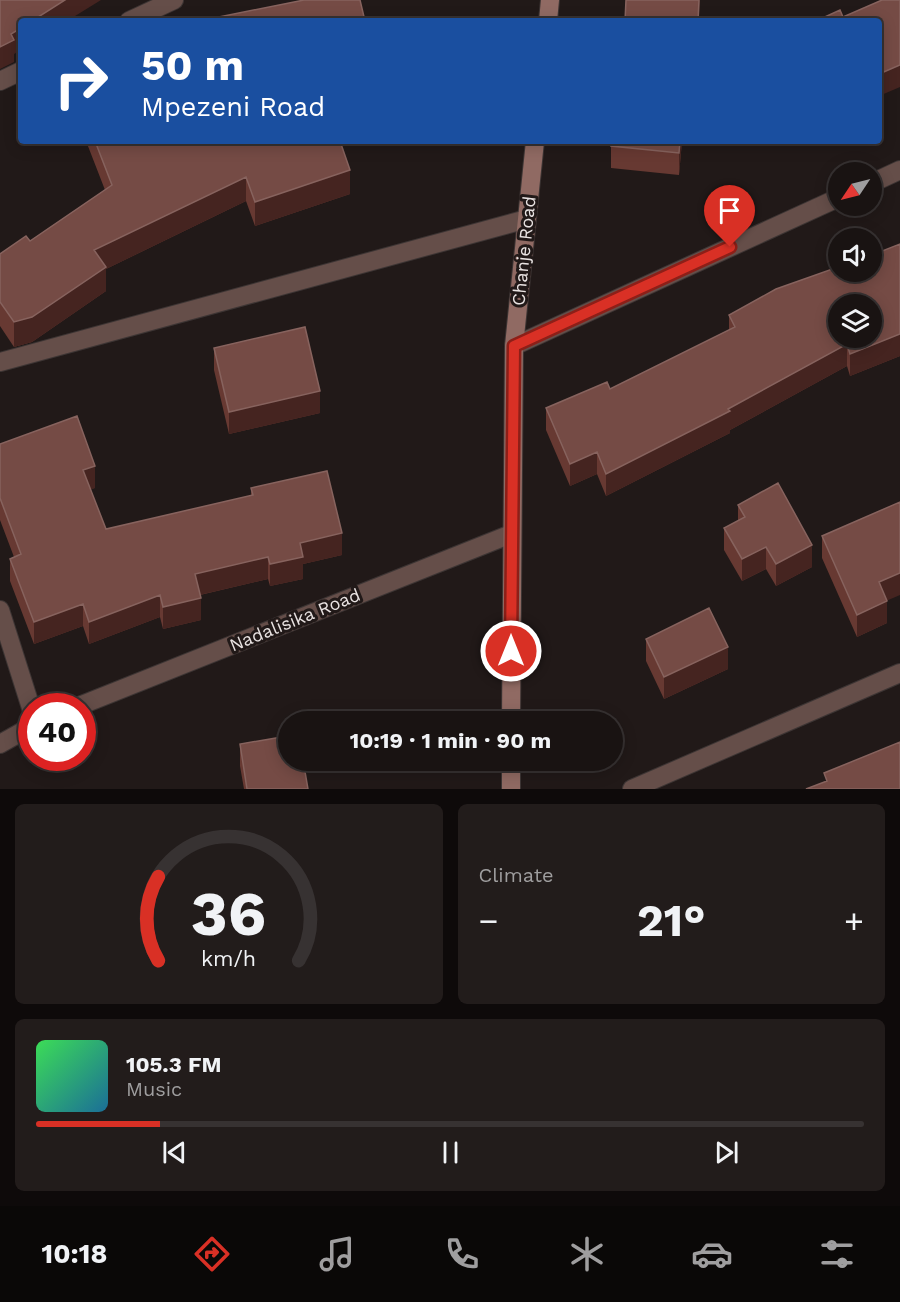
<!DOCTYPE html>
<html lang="en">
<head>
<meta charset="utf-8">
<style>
  :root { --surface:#191312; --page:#221c1b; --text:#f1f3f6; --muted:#9f9e9f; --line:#373232; --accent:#d93025 }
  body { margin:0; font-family:"Work Sans",sans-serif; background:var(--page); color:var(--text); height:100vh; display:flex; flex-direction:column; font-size:22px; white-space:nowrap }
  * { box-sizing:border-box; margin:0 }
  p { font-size:20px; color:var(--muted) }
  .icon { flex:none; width:33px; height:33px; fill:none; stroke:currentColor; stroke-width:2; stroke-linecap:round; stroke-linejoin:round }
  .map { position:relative; height:789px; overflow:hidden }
  .details { display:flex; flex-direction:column; gap:15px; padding:15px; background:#0e0a0a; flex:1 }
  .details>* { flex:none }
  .banner { position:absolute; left:18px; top:18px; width:864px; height:126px; border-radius:6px; box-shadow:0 3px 15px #0003,0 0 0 2px var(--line); background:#1a4fa0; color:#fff; overflow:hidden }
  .needle { width:39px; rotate:235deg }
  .buttons { position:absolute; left:828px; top:162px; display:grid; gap:12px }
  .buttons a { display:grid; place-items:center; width:54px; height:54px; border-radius:50%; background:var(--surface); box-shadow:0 3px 15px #0003,0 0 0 2px var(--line); font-size:30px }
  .speed { position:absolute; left:18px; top:693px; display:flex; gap:12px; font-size:30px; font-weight:700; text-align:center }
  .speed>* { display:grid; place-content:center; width:78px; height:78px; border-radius:50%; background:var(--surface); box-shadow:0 3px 15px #0003,0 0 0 2px var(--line); line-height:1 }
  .speed .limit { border:9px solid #d22; background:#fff; color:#111 }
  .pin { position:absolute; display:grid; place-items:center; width:51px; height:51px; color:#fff; margin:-62px -26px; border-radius:50% 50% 50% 0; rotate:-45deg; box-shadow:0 0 6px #0007 }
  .pin .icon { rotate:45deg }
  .me { position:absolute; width:66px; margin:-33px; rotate:0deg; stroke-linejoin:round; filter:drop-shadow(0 0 4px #0008) }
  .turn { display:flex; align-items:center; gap:21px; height:126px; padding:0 24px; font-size:27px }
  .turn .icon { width:78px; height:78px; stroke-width:2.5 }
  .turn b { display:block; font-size:42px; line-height:51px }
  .big { font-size:45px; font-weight:700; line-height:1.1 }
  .details .card { flex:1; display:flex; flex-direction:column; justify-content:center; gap:9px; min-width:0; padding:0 21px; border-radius:9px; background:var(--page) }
  .details .dial { align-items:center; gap:0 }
  .dial svg { height:156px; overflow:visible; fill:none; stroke:var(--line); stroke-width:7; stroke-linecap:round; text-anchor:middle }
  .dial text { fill:var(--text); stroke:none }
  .song { display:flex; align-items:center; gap:18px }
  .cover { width:72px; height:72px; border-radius:9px; background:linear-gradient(135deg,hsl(130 70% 55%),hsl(200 70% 35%)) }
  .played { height:6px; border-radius:3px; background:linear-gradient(90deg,var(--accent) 15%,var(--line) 15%) }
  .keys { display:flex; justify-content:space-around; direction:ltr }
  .heat { display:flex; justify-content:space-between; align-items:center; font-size:33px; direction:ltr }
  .details .tiles { flex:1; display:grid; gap:15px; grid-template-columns:1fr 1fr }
  .card:last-child { grid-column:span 2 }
  .trip { position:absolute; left:278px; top:711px; width:345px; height:60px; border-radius:30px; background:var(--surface); box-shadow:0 3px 15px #0003,0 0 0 2px var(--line); font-weight:700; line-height:60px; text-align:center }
  .tabs { display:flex; height:96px; justify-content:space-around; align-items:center; background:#0a0807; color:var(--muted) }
  .tabs .icon { width:42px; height:42px }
  .tabs .active { color:var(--accent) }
  .tabs b { font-size:27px; color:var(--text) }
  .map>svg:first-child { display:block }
</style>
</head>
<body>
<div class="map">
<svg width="900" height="789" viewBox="0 0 900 789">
  <rect width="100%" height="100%" fill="#211918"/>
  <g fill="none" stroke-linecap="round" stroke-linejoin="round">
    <!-- street casing -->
    <g stroke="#3d3534" stroke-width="20">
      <path id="street" d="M 129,21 L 174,0
        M 0,81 L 21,71
        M 872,183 L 900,170
        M 514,346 L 838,198
        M 0,362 L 527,219
        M 0,610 L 32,711
        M 79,706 L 511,534
        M 0,744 L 32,726
        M 632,789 L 900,673"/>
    </g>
    <!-- secondary casing -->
    <g stroke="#3d3534" stroke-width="20">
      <path id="secondary" d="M 548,21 L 550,0
        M 511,722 L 514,346 L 535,141
        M 511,760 L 511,789"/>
    </g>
    <!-- street -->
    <use href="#street" stroke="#654e49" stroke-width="18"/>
    <!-- secondary -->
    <use href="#secondary" stroke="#906a63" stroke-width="18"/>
  </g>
  <!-- wall -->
  <path fill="#673932" d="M 86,141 L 340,141 L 350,194 L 255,226 L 246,201 L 106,269 L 106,291 L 32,342 L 14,347 L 0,326 L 0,254 L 30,241 L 105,190 Z
    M 682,141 L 679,175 L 611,168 L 611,146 Z
    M 900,244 L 900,356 L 850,376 L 847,366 L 730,430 L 730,433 L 606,496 L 597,474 L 570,486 L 546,430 L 546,408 L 610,389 L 729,330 L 729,315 Z
    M 214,348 L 320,413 L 229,434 L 214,370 Z
    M 0,444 L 95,488 L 90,489 L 106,529 L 251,496 L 251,488 L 342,555 L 303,564 L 303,579 L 270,586 L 268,579 L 200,595 L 201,620 L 163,629 L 160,617 L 89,644 L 83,626 L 34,644 L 10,581 L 10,559 L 14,557 L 0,520 Z
    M 738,505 L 812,567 L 776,586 L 766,569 L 742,581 L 724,550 L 724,528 L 738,521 Z
    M 822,536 L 887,601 L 887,623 L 857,637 L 822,558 Z
    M 646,639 L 728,669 L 664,699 L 646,661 Z
    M 240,744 L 308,789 L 244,789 L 240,766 Z"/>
  <!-- shaded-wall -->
  <path fill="#452420" d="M 65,0 L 101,0 L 67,21 L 32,21 Z
    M 699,0 L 700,0 L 699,21 L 698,21 Z
    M 21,28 L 21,50 L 14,54 L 14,62 L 0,69 L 0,47 L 11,34 Z
    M 900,65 L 900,87 L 879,96 L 879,74 Z
    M 680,141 L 682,141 L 679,175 L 679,153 Z
    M 350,170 L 350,194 L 255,226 L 255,202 Z
    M 246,177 L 246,201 L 106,269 L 106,291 L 32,342 L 14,347 L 14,322 L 94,250 Z
    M 900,334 L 900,356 L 850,376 L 850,354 Z
    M 847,344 L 847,366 L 730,430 L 730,433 L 606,496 L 606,474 Z
    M 320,391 L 320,413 L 229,434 L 229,412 Z
    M 597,452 L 597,474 L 570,486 L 570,464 Z
    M 95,466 L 95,488 L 83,492 L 83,470 Z
    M 342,533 L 342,555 L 303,564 L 303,579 L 270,586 L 270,564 L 300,543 Z
    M 812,545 L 812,567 L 776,586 L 776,564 Z
    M 766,547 L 766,569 L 742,581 L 742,559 Z
    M 268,557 L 268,579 L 195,596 L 195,574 Z
    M 900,573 L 900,595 L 879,604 L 879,582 Z
    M 160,595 L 160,617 L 89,644 L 89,622 Z
    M 201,598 L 201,620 L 163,629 L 163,607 Z
    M 887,601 L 887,623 L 857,637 L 857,615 Z
    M 83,604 L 83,626 L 34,644 L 34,622 Z
    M 728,647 L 728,669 L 664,699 L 664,677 Z"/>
  <!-- building -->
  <path fill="#754b45" stroke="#87635e" stroke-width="1.5" fill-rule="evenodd" d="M 0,0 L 65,0 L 32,21 L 21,21 L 21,28 L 11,34 L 14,40 L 0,47 Z
    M 304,0 L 360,0 L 365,21 L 199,21 Z
    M 626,0 L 699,0 L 698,21 L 625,21 Z
    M 882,0 L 900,0 L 900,65 L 879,74 L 879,21 L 816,21 L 840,10 L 843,17 Z
    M 95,141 L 340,141 L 350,170 L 255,202 L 246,177 L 94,250 L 106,267 L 32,317 L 14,322 L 0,302 L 0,254 L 26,236 L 30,241 L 112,185 Z
    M 612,141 L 680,141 L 679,153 L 611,146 Z
    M 900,244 L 900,334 L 850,354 L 847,344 L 728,409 L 730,411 L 606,474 L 597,452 L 570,464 L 546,408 L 607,382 L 610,389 L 735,327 L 729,315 L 776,289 L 838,267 L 838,272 L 872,272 L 872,255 ZM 838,304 L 872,304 L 872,338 L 838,338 Z
    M 305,327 L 320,391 L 229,412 L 214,348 Z
    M 77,416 L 95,466 L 83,470 L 106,529 L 253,495 L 251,488 L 327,471 L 342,533 L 300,543 L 303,557 L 270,564 L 268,557 L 195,574 L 201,598 L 163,607 L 160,595 L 89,622 L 83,604 L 34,622 L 10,559 L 21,554 L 0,498 L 0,444 Z
    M 778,483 L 812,545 L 776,564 L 766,547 L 742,559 L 724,528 L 745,517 L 738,505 Z
    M 900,502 L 900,573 L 879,582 L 887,601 L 857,615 L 822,536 Z
    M 709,608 L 728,647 L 664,677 L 646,639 Z
    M 288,736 L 288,760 L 303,760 L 308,789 L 247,789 L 240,744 Z
    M 900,742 L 900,789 L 806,789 L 827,781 L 824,773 Z"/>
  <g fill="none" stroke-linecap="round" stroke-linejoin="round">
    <!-- route casing -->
    <g stroke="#8d1f18" stroke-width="15">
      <path id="route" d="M 511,651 L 514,346 L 730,247"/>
    </g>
    <!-- route -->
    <use href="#route" stroke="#d93025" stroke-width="10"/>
  </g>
  <g text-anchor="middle" stroke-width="6" stroke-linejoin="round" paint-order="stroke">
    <!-- street labels -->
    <g font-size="18" fill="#e9e3e2" stroke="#211918">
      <text transform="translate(524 251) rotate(-84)" y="6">Chanje Road</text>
      <text transform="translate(295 620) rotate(-22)" y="6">Nadalisika Road</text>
    </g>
  </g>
</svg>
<div class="buttons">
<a><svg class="needle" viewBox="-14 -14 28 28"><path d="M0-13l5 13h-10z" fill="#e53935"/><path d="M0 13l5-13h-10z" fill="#9f9e9f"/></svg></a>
<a><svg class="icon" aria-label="sound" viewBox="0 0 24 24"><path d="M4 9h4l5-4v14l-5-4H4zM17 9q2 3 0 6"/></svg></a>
<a><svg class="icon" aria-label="layers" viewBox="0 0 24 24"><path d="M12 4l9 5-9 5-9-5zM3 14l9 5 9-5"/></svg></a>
</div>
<div class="speed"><div class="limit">40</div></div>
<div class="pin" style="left:730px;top:247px;background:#d93025"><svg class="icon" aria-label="arrive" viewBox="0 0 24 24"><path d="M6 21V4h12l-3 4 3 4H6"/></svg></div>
<svg class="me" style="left:511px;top:651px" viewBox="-20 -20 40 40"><circle r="17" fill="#d93025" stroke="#fff" stroke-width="3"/><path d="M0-11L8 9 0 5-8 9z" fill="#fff"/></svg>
<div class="trip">10:19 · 1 min · 90 m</div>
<div class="banner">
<div class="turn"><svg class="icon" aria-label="right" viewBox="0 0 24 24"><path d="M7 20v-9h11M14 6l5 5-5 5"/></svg><div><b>50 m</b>Mpezeni Road</div></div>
</div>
</div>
<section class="details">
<div class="tiles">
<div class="card dial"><svg viewBox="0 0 100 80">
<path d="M14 69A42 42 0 1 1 86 69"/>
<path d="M14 69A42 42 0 0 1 14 26" stroke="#d93025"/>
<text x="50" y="56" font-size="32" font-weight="700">36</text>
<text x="50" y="72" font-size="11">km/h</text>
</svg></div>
<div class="card"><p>Climate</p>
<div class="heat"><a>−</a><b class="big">21°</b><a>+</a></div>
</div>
<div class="card">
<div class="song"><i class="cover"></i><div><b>105.3 FM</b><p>Music</p></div></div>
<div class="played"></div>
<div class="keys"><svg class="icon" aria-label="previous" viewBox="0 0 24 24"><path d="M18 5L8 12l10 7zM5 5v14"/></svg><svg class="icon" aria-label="pause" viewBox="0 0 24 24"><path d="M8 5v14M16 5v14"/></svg><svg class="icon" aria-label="next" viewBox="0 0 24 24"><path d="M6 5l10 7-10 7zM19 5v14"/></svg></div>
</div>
</div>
</section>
<nav class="tabs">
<b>10:18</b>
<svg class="icon active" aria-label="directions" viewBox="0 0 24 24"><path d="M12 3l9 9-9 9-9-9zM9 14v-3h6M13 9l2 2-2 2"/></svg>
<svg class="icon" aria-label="music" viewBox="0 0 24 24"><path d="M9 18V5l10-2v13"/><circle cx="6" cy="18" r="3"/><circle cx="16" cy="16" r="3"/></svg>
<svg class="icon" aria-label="phone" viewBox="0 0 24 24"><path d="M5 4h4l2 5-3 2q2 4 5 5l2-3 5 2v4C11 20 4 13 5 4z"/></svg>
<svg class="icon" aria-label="climate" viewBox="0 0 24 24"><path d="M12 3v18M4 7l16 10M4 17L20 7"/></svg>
<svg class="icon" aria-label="car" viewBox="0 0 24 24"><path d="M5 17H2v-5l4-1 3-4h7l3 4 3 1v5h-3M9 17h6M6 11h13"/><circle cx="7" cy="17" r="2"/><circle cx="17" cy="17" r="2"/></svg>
<svg class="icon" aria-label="filters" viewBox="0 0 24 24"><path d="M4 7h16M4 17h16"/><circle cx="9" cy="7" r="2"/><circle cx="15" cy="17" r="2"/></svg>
</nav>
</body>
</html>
